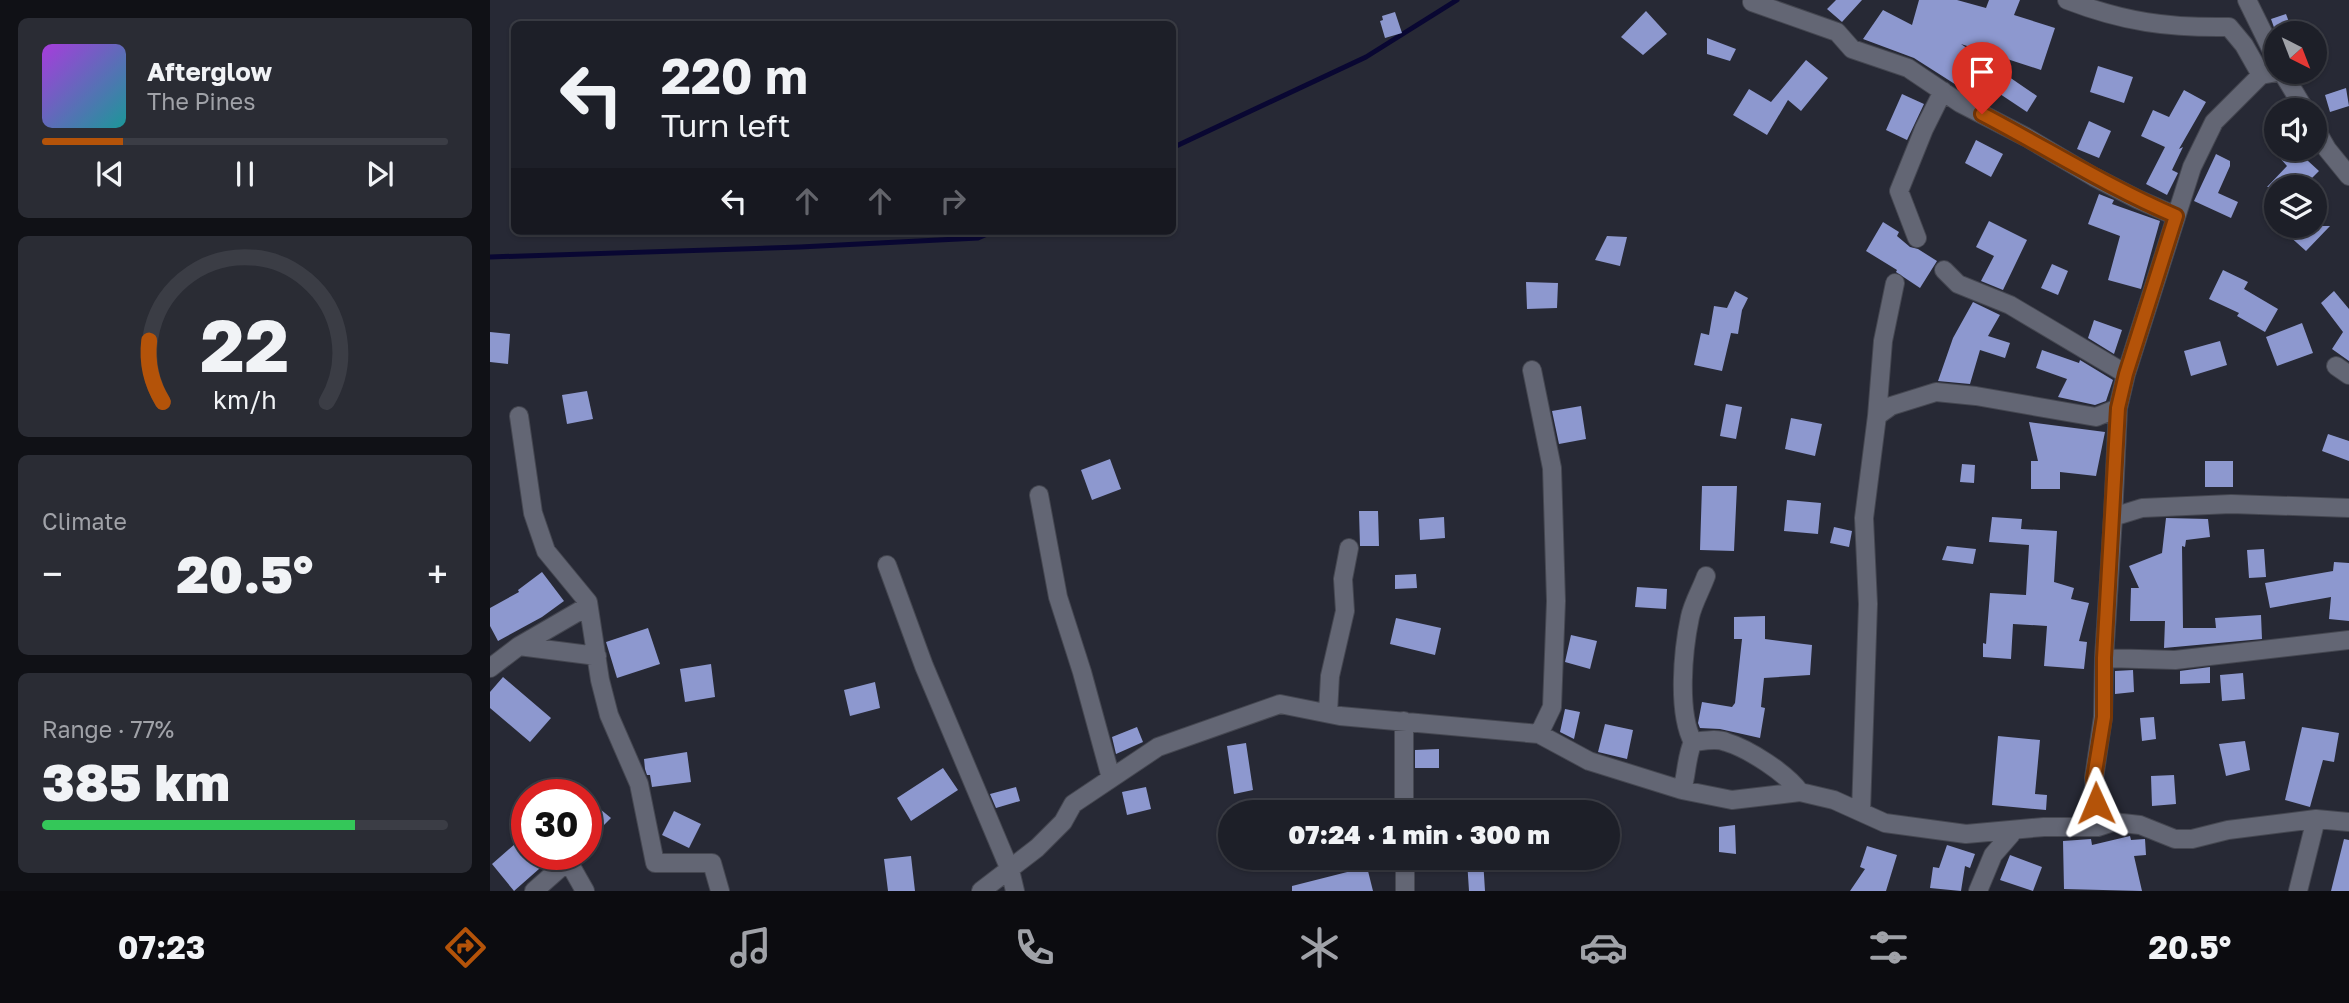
<!DOCTYPE html>
<html lang="en">
<head>
<meta charset="utf-8">
<style>
  :root { --surface:#1d1f28; --page:#2a2c34; --text:#f1f3f6; --muted:#a0a2a8; --line:#3b3d45; --accent:#b45309 }
  body { margin:0; font-family:"Golos Text",sans-serif; background:var(--page); color:var(--text); height:100vh; display:flex; flex-direction:column; font-size:26px; white-space:nowrap }
  * { box-sizing:border-box; margin:0 }
  p { font-size:23px; color:var(--muted) }
  .icon { flex:none; width:38px; height:38px; fill:none; stroke:currentColor; stroke-width:2; stroke-linecap:round; stroke-linejoin:round }
  .map { position:relative; flex:1; overflow:hidden }
  .drawer { display:flex; flex-direction:column; gap:18px; padding:18px; background:#101116; width:490px }
  .drawer>* { flex:none }
  .banner { position:absolute; left:21px; top:21px; width:665px; height:214px; border-radius:10px; box-shadow:0 2px 5px #0004,0 0 0 2px var(--line); background:#1d1f28; color:var(--text); overflow:hidden }
  .needle { width:46px; rotate:138deg }
  .tools { position:absolute; left:1774px; top:21px; display:grid; gap:14px }
  .tools a { display:grid; place-items:center; width:63px; height:63px; border-radius:50%; background:var(--surface); box-shadow:0 2px 5px #0004,0 0 0 2px var(--line); font-size:35px }
  .speed { position:absolute; left:21px; top:779px; display:flex; gap:14px; font-size:35px; font-weight:700; text-align:center }
  .speed>* { display:grid; place-content:center; width:91px; height:91px; border-radius:50%; background:var(--surface); box-shadow:0 2px 5px #0004,0 0 0 2px var(--line); line-height:1 }
  .speed .limit { border:10px solid #d22; background:#fff; color:#111 }
  .pin { position:absolute; display:grid; place-items:center; width:60px; height:60px; color:#fff; margin:-72px -30px; border-radius:50% 50% 50% 0; rotate:-45deg; box-shadow:0 0 7px #0007 }
  .pin .icon { rotate:45deg }
  .me { position:absolute; width:77px; margin:-38px; rotate:359deg; stroke-linejoin:round; filter:drop-shadow(0 0 5px #0008) }
  .turn { display:flex; align-items:center; gap:24px; height:147px; padding:0 35px; font-size:32px }
  .turn .icon { width:91px; height:91px; stroke-width:2.5 }
  .turn b { display:block; font-size:49px; line-height:60px }
  .lanes { display:flex; align-items:center; height:66px; padding:0 35px; background:#0003; justify-content:center; gap:35px; direction:ltr }
  .lanes .off { opacity:.35 }
  .big { font-size:52px; font-weight:800; line-height:1.1 }
  .drawer .tile { flex:1; display:flex; flex-direction:column; justify-content:center; gap:10px; min-width:0; padding:0 24px; border-radius:10px; background:var(--page) }
  .drawer .dial { align-items:center; gap:0 }
  .dial svg { height:182px; overflow:visible; fill:none; stroke:var(--line); stroke-width:7; stroke-linecap:round; text-anchor:middle }
  .dial text { fill:var(--text); stroke:none }
  .song { display:flex; align-items:center; gap:21px }
  .cover { width:84px; height:84px; border-radius:10px; background:linear-gradient(135deg,hsl(280 70% 55%),hsl(180 70% 35%)) }
  .played { height:7px; border-radius:4px; background:linear-gradient(90deg,var(--accent) 20%,var(--line) 20%) }
  .keys { display:flex; justify-content:space-around; direction:ltr }
  .heat { display:flex; justify-content:space-between; align-items:center; font-size:38px; direction:ltr }
  .charge { height:10px; border-radius:5px; background:linear-gradient(90deg,#34c759 77%,var(--line) 0) }
  .trip { position:absolute; left:728px; top:800px; width:402px; height:70px; border-radius:35px; background:var(--surface); box-shadow:0 2px 5px #0004,0 0 0 2px var(--line); font-weight:800; line-height:70px; text-align:center }
  .tabs { display:flex; height:112px; justify-content:space-around; align-items:center; background:#0c0c10; color:var(--muted) }
  .tabs .icon { width:49px; height:49px }
  .tabs .on { color:var(--accent) }
  .tabs b { font-size:32px; color:var(--text) }
  main { display:flex; flex:1; min-height:0 }
  .map>svg:first-child { display:block }
</style>
</head>
<body>
<main>
<section class="drawer">
<div class="tile">
<div class="song"><i class="cover"></i><div><b>Afterglow</b><p>The Pines</p></div></div>
<div class="played"></div>
<div class="keys"><svg class="icon" aria-label="previous" viewBox="0 0 24 24"><path d="M18 5L8 12l10 7zM5 5v14"/></svg><svg class="icon" aria-label="pause" viewBox="0 0 24 24"><path d="M8 5v14M16 5v14"/></svg><svg class="icon" aria-label="next" viewBox="0 0 24 24"><path d="M6 5l10 7-10 7zM19 5v14"/></svg></div>
</div>
<div class="tile dial"><svg viewBox="0 0 100 80">
<path d="M14 69A42 42 0 1 1 86 69"/>
<path d="M14 69A42 42 0 0 1 8 42" stroke="#b45309"/>
<text x="50" y="56" font-size="32" font-weight="700">22</text>
<text x="50" y="72" font-size="11">km/h</text>
</svg></div>
<div class="tile"><p>Climate</p>
<div class="heat"><a>−</a><b class="big">20.5°</b><a>+</a></div>
</div>
<div class="tile"><p>Range · 77%</p><b class="big">385 km</b><div class="charge"></div></div>
</section>
<div class="map">
<svg width="1859" height="891" viewBox="0 0 1859 891">
  <rect width="100%" height="100%" fill="#272935"/>
  <g fill="none" stroke-linecap="round" stroke-linejoin="round">
    <!-- stream -->
    <path stroke="#090732" stroke-width="5" d="M 682,148 L 876,57 L 967,0
      M 0,257 L 310,247 L 488,238 L 504,231"/>
  </g>
  <!-- building -->
  <path fill="#8d98cf" d="M 1346,0 L 1372,0 L 1352,22 L 1337,9 Z
    M 1429,0 L 1467,0 L 1496,8 L 1499,0 L 1530,0 L 1524,15 L 1565,28 L 1551,70 L 1471,44 L 1547,96 L 1537,112 L 1501,88 L 1493,102 L 1424,58 L 1373,39 L 1393,10 L 1422,25 Z
    M 1156,11 L 1177,34 L 1153,55 L 1131,37 Z
    M 905,12 L 912,33 L 895,38 L 890,21 L 893,20 L 892,16 Z
    M 1796,14 L 1803,33 L 1786,33 L 1781,19 Z
    M 1217,38 L 1246,49 L 1240,61 L 1217,54 Z
    M 1316,60 L 1338,78 L 1311,111 L 1298,100 L 1277,135 L 1243,115 L 1259,89 L 1281,102 Z
    M 1608,66 L 1643,77 L 1634,103 L 1600,92 Z
    M 1856,88 L 1859,106 L 1840,112 L 1835,95 Z
    M 1694,90 L 1716,102 L 1689,149 L 1693,147 L 1682,170 L 1688,173 L 1677,195 L 1656,184 L 1675,147 L 1651,136 L 1663,110 L 1679,117 Z
    M 1412,94 L 1434,104 L 1417,140 L 1396,130 Z
    M 1599,121 L 1621,131 L 1609,158 L 1587,149 Z
    M 1486,140 L 1513,154 L 1501,177 L 1475,163 Z
    M 1782,149 L 1805,149 L 1829,171 L 1813,187 L 1777,187 L 1797,166 Z
    M 1726,154 L 1740,161 L 1740,166 L 1728,193 L 1748,202 L 1741,218 L 1704,201 Z
    M 1609,194 L 1624,200 L 1622,204 L 1670,221 L 1651,289 L 1618,280 L 1630,236 L 1598,224 Z
    M 1499,221 L 1537,240 L 1513,290 L 1491,281 L 1504,256 L 1486,247 Z
    M 1393,222 L 1409,232 L 1407,236 L 1420,247 L 1428,249 L 1447,261 L 1430,288 L 1406,272 L 1407,270 L 1376,251 Z
    M 1805,226 L 1840,226 L 1816,251 L 1797,234 Z
    M 1117,236 L 1137,237 L 1130,266 L 1105,260 Z
    M 1562,264 L 1578,271 L 1568,295 L 1551,288 Z
    M 1733,270 L 1758,282 L 1754,289 L 1788,309 L 1775,332 L 1747,316 L 1749,313 L 1719,299 Z
    M 1036,282 L 1068,283 L 1067,308 L 1037,309 Z
    M 1245,291 L 1258,298 L 1252,310 L 1248,334 L 1241,333 L 1232,371 L 1204,365 L 1211,333 L 1219,335 L 1224,306 L 1237,308 Z
    M 1844,291 L 1859,309 L 1859,361 L 1842,349 L 1853,332 L 1831,303 Z
    M 1483,302 L 1510,315 L 1498,336 L 1520,343 L 1515,358 L 1490,350 L 1480,384 L 1448,381 L 1463,338 Z
    M 1604,320 L 1632,330 L 1624,354 L 1598,338 Z
    M 1812,323 L 1823,353 L 1787,366 L 1776,337 Z
    M 0,332 L 20,334 L 18,364 L 0,362 Z
    M 1730,341 L 1737,365 L 1701,376 L 1694,351 Z
    M 1552,350 L 1589,363 L 1590,360 L 1623,380 L 1616,401 L 1605,405 L 1568,397 L 1577,379 L 1546,368 Z
    M 97,391 L 103,419 L 77,424 L 72,395 Z
    M 1236,404 L 1252,407 L 1246,439 L 1230,436 Z
    M 1091,406 L 1096,439 L 1069,444 L 1062,411 Z
    M 1301,418 L 1332,424 L 1325,456 L 1295,449 Z
    M 1539,422 L 1615,432 L 1606,476 L 1570,472 L 1570,489 L 1541,489 L 1541,461 L 1548,461 Z
    M 1838,434 L 1859,441 L 1859,461 L 1832,451 Z
    M 620,459 L 631,489 L 602,500 L 591,470 Z
    M 1715,461 L 1743,461 L 1743,487 L 1715,487 Z
    M 1472,464 L 1485,465 L 1484,483 L 1470,482 Z
    M 1212,486 L 1247,486 L 1244,551 L 1210,550 Z
    M 1297,500 L 1331,503 L 1328,534 L 1294,531 Z
    M 869,511 L 888,511 L 889,546 L 870,546 Z
    M 954,517 L 955,538 L 930,540 L 929,519 Z
    M 1502,517 L 1532,519 L 1531,529 L 1567,531 L 1564,582 L 1584,588 L 1581,599 L 1599,603 L 1589,641 L 1597,642 L 1594,669 L 1554,666 L 1557,626 L 1523,624 L 1521,659 L 1493,657 L 1493,643 L 1496,644 L 1500,593 L 1536,595 L 1539,545 L 1499,542 Z
    M 1676,518 L 1718,519 L 1720,537 L 1696,540 L 1695,547 L 1692,546 L 1693,628 L 1726,628 L 1725,618 L 1771,615 L 1772,639 L 1674,648 L 1675,621 L 1640,621 L 1641,588 L 1649,588 L 1639,566 L 1672,553 Z
    M 1344,527 L 1362,531 L 1359,547 L 1340,543 Z
    M 1457,546 L 1486,549 L 1483,564 L 1452,560 Z
    M 1774,549 L 1776,577 L 1759,578 L 1757,550 Z
    M 1844,562 L 1859,563 L 1859,621 L 1839,619 L 1841,597 L 1780,608 L 1775,583 L 1843,571 Z
    M 52,572 L 74,601 L 52,617 L 8,641 L 0,626 L 0,608 L 29,592 L 28,590 Z
    M 926,574 L 927,588 L 905,589 L 905,575 Z
    M 1147,587 L 1177,589 L 1176,609 L 1145,607 Z
    M 1275,616 L 1275,639 L 1322,645 L 1320,675 L 1274,678 L 1271,707 L 1275,708 L 1270,738 L 1230,729 L 1210,728 L 1208,723 L 1212,702 L 1242,707 L 1245,703 L 1252,639 L 1244,639 L 1244,617 Z
    M 906,618 L 951,628 L 945,655 L 900,644 Z
    M 158,628 L 170,664 L 127,678 L 116,642 Z
    M 1081,635 L 1107,641 L 1100,669 L 1075,662 Z
    M 221,664 L 225,697 L 195,702 L 190,669 Z
    M 1720,667 L 1720,683 L 1690,684 L 1690,671 Z
    M 1643,670 L 1644,692 L 1625,694 L 1625,671 Z
    M 1753,673 L 1755,699 L 1732,701 L 1730,675 Z
    M 13,677 L 61,718 L 40,742 L 0,708 L 0,692 Z
    M 385,682 L 390,708 L 360,716 L 354,690 Z
    M 1075,709 L 1090,712 L 1084,739 L 1070,732 Z
    M 1664,717 L 1666,739 L 1652,741 L 1650,718 Z
    M 1115,724 L 1143,730 L 1137,759 L 1108,752 Z
    M 647,727 L 653,742 L 626,754 L 622,737 Z
    M 1812,727 L 1849,733 L 1844,762 L 1833,760 L 1820,807 L 1795,800 Z
    M 1508,736 L 1550,740 L 1545,794 L 1557,795 L 1556,810 L 1502,805 Z
    M 1755,741 L 1760,770 L 1736,776 L 1729,744 Z
    M 756,743 L 763,790 L 744,794 L 737,746 Z
    M 949,749 L 949,768 L 925,768 L 925,750 Z
    M 197,752 L 201,782 L 162,787 L 160,775 L 157,775 L 155,769 L 154,759 Z
    M 453,768 L 468,790 L 421,821 L 407,798 Z
    M 1684,775 L 1686,804 L 1662,806 L 1661,776 Z
    M 526,787 L 530,801 L 506,808 L 500,794 Z
    M 656,787 L 661,809 L 637,815 L 632,792 Z
    M 110,809 L 121,818 L 96,843 L 96,823 Z
    M 184,811 L 211,824 L 199,848 L 172,835 Z
    M 1245,825 L 1246,854 L 1229,852 L 1229,827 Z
    M 1640,836 L 1641,840 L 1655,839 L 1656,855 L 1644,856 L 1652,891 L 1574,889 L 1573,841 L 1601,839 L 1602,845 Z
    M 1854,839 L 1859,840 L 1859,891 L 1841,891 Z
    M 25,844 L 33,854 L 66,854 L 24,891 L 2,864 Z
    M 1457,845 L 1485,854 L 1480,868 L 1475,866 L 1471,891 L 1440,888 L 1443,867 L 1449,868 Z
    M 1377,846 L 1407,855 L 1396,891 L 1360,891 L 1375,869 L 1370,867 Z
    M 1520,855 L 1552,867 L 1543,891 L 1510,880 Z
    M 421,856 L 425,891 L 398,891 L 394,859 Z
    M 993,859 L 995,891 L 979,891 L 977,860 Z
    M 877,867 L 883,891 L 802,891 L 802,886 Z"/>
  <g fill="none" stroke-linecap="round" stroke-linejoin="round">
    <!-- minor casing -->
    <g stroke="#454751" stroke-width="20">
      <path id="minor" d="M 1577,0 C 1634,22 1678,28 1739,27 L 1754,45 L 1771,75
        M 1757,0 L 1787,61
        M 1262,2 L 1347,32 L 1362,49 L 1418,68 L 1470,103 L 1536,137 L 1604,177 L 1647,199 L 1686,216
        M 1792,72 L 1815,110
        M 1825,128 L 1837,149 L 1859,176
        M 1427,238 L 1409,191 L 1434,129 L 1453,91
        M 1454,270 L 1468,284 L 1520,305 L 1636,374
        M 1846,366 L 1859,375
        M 1042,370 L 1062,468 L 1066,601 L 1062,707 L 1049,734
        M 29,416 L 43,513 L 56,551 L 98,602 L 110,680 L 119,715 L 149,784 L 165,863 L 222,863 L 230,891
        M 1387,416 L 1393,341 L 1405,283
        M 549,495 L 568,597 L 592,672 L 621,778
        M 1623,517 L 1628,408 L 1636,374 L 1702,167 L 1724,122 L 1771,75 L 1787,72
        M 397,565 L 434,666 L 520,870 L 525,891
        M 29,646 L 98,606
        M 1614,658 L 1623,517 L 1652,508 L 1741,504 L 1859,508
        M 0,668 L 29,646 L 107,656
        M 838,713 L 840,676 L 855,611 L 853,579 L 859,548
        M 914,721 L 914,812
        M 1203,742 C 1213,741 1227,738 1236,742 C 1259,749 1296,773 1310,792
        M 1192,790 C 1197,774 1196,757 1203,742 C 1187,712 1193,650 1200,617 C 1203,603 1211,590 1216,576
        M 1371,812 L 1378,604 L 1374,518 L 1387,416 L 1401,406 L 1446,392 L 1486,396 L 1606,417 L 1628,408
        M 1608,827 L 1604,778 L 1613,717 L 1614,658 L 1685,660 L 1859,640
        M 915,858 L 915,891
        M 44,891 L 78,861 L 95,891
        M 491,891 L 547,848 L 573,822 L 583,804 L 668,747 L 790,704 L 850,716 L 1049,734 L 1099,761 L 1192,790 L 1242,800 L 1310,792 L 1344,800 L 1395,823 L 1476,834 L 1554,827 L 1608,827 L 1623,822 L 1650,825 L 1685,839 L 1702,839 L 1738,830 L 1826,819 L 1859,822
        M 1488,891 L 1503,855 L 1523,832
        M 1808,891 L 1826,819"/>
    </g>
    <!-- minor -->
    <use href="#minor" stroke="#636674" stroke-width="18"/>
  </g>
  <g fill="none" stroke-linecap="round" stroke-linejoin="round">
    <!-- route casing -->
    <g stroke="#753606" stroke-width="18">
      <path id="route" d="M 1492,114 C 1557,148 1618,187 1686,216 L 1636,374 L 1628,408 L 1614,658 L 1614,717 L 1604,778 L 1606,803"/>
    </g>
    <!-- route -->
    <use href="#route" stroke="#b45309" stroke-width="12"/>
  </g>
</svg>
<div class="tools">
<a><svg class="needle" viewBox="-14 -14 28 28"><path d="M0-13l5 13h-10z" fill="#e53935"/><path d="M0 13l5-13h-10z" fill="#a0a2a8"/></svg></a>
<a><svg class="icon" aria-label="sound" viewBox="0 0 24 24"><path d="M4 9h4l5-4v14l-5-4H4zM17 9q2 3 0 6"/></svg></a>
<a><svg class="icon" aria-label="layers" viewBox="0 0 24 24"><path d="M12 4l9 5-9 5-9-5zM3 14l9 5 9-5"/></svg></a>
</div>
<div class="speed"><div class="limit">30</div></div>
<div class="pin" style="left:1492px;top:114px;background:#d93025"><svg class="icon" aria-label="arrive" viewBox="0 0 24 24"><path d="M6 21V4h12l-3 4 3 4H6"/></svg></div>
<svg class="me" style="left:1606px;top:803px" viewBox="-20 -20 40 40"><path d="M0-17L14 15 0 8-14 15z" fill="#b45309" stroke="#fff" stroke-width="4"/></svg>
<div class="trip">07:24 · 1 min · 300 m</div>
<div class="banner">
<div class="turn"><svg class="icon" aria-label="left" viewBox="0 0 24 24"><path d="M17 20v-9H6M10 6l-5 5 5 5"/></svg><div><b>220 m</b>Turn left</div></div>
<div class="lanes"><svg class="icon" aria-label="left" viewBox="0 0 24 24"><path d="M17 20v-9H6M10 6l-5 5 5 5"/></svg><svg class="icon off" aria-label="ahead" viewBox="0 0 24 24"><path d="M12 20V5M6 11l6-6 6 6"/></svg><svg class="icon off" aria-label="ahead" viewBox="0 0 24 24"><path d="M12 20V5M6 11l6-6 6 6"/></svg><svg class="icon off" aria-label="right" viewBox="0 0 24 24"><path d="M7 20v-9h11M14 6l5 5-5 5"/></svg></div>
</div>
</div>
</main>
<nav class="tabs">
<b>07:23</b>
<svg class="icon on" aria-label="directions" viewBox="0 0 24 24"><path d="M12 3l9 9-9 9-9-9zM9 14v-3h6M13 9l2 2-2 2"/></svg>
<svg class="icon" aria-label="music" viewBox="0 0 24 24"><path d="M9 18V5l10-2v13"/><circle cx="6" cy="18" r="3"/><circle cx="16" cy="16" r="3"/></svg>
<svg class="icon" aria-label="phone" viewBox="0 0 24 24"><path d="M5 4h4l2 5-3 2q2 4 5 5l2-3 5 2v4C11 20 4 13 5 4z"/></svg>
<svg class="icon" aria-label="climate" viewBox="0 0 24 24"><path d="M12 3v18M4 7l16 10M4 17L20 7"/></svg>
<svg class="icon" aria-label="car" viewBox="0 0 24 24"><path d="M5 17H2v-5l4-1 3-4h7l3 4 3 1v5h-3M9 17h6M6 11h13"/><circle cx="7" cy="17" r="2"/><circle cx="17" cy="17" r="2"/></svg>
<svg class="icon" aria-label="filters" viewBox="0 0 24 24"><path d="M4 7h16M4 17h16"/><circle cx="9" cy="7" r="2"/><circle cx="15" cy="17" r="2"/></svg>
<b>20.5°</b>
</nav>
</body>
</html>
